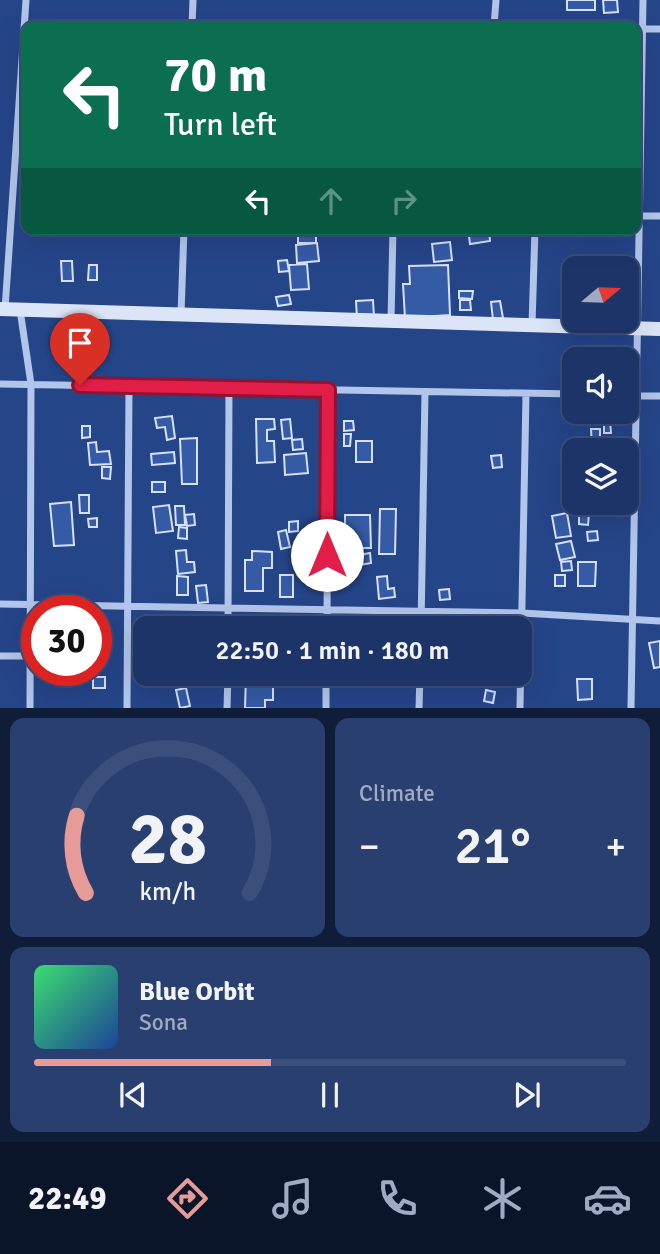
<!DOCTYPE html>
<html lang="en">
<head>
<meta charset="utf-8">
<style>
  :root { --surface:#1c3467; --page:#293f70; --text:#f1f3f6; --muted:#a0aac0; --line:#3a4f7b; --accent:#e69b98 }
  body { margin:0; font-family:Signika,sans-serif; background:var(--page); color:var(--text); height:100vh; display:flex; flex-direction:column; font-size:26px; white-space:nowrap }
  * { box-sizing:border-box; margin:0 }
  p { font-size:23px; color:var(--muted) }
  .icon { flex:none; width:38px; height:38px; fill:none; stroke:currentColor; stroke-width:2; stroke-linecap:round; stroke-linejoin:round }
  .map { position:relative; height:708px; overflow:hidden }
  .sheet { display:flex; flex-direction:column; gap:10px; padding:10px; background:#0f1d39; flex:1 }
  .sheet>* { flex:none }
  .top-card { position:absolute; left:21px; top:21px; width:620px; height:214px; border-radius:14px; box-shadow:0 7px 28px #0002,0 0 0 2px var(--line); background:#0b6e4f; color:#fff; overflow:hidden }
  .needle { width:46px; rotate:71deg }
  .buttons { position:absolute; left:562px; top:256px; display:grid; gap:14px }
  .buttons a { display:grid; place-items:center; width:77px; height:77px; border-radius:14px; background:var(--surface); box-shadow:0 7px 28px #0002,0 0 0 2px var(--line); font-size:35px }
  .speed { position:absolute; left:21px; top:595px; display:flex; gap:14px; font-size:35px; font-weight:700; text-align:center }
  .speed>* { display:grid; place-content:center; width:91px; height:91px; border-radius:50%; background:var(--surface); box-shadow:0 7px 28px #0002,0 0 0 2px var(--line); line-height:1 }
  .speed .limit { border:10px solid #d22; background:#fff; color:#111 }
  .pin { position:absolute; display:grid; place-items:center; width:60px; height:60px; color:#fff; margin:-72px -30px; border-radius:50% 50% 50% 0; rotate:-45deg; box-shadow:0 0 7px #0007 }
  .pin .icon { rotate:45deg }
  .me { position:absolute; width:77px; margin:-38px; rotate:0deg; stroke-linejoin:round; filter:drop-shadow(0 0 5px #0008) }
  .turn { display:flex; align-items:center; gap:24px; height:147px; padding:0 28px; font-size:32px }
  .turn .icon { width:91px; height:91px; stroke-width:2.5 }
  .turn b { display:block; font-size:49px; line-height:60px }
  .lanes { display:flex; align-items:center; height:66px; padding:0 28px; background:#0003; justify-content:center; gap:35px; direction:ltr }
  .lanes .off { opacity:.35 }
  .big { font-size:52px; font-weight:600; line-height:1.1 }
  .sheet .card { flex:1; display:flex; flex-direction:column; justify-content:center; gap:10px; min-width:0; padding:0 24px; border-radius:14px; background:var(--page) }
  .sheet .dial { align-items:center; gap:0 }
  .dial svg { height:182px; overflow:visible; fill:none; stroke:var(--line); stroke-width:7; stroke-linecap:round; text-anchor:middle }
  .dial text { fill:var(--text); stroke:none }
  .song { display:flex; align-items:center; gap:21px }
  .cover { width:84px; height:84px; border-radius:10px; background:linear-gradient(135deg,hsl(140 70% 55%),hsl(220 70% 35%)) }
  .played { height:7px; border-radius:4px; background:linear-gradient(90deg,var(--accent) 40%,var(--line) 40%) }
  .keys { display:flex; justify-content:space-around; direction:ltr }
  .heat { display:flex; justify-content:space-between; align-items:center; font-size:38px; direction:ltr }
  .sheet .tiles { flex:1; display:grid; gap:10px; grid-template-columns:1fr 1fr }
  .card:last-child { grid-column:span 2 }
  .trip { position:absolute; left:133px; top:616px; width:399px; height:70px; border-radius:14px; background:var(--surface); box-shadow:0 7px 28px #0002,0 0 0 2px var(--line); font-weight:600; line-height:70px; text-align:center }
  .menu { display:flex; height:112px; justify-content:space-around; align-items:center; background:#0b1529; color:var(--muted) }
  .menu .icon { width:49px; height:49px }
  .menu .selected { color:var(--accent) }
  .menu b { font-size:32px; color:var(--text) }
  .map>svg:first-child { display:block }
</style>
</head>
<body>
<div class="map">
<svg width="660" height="708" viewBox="0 0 660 708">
  <rect width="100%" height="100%" fill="#254589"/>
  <!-- building -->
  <path fill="#355ba6" stroke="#d6e1f7" stroke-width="2" d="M 567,0 L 595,0 L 595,10 L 567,10 Z
    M 603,0 L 617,0 L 618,12 L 604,13 Z
    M 298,229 L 316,229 L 316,243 L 298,243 Z
    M 468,229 L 489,229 L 490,241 L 470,244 Z
    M 450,242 L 452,260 L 434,262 L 432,244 Z
    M 317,243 L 319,261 L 297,263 L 296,245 Z
    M 287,260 L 289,271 L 279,272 L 278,261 Z
    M 61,261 L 72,261 L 73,281 L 62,281 Z
    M 307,264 L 309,289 L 291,290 L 289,265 Z
    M 89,265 L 97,265 L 97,280 L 88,280 Z
    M 448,265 L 450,315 L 405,318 L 403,284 L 410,284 L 409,266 Z
    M 459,291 L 473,291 L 472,299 L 459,298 Z
    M 289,295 L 291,304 L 278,306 L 276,297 Z
    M 373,300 L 374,317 L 357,318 L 356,301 Z
    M 460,300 L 470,300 L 471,310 L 460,310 Z
    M 500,301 L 503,318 L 493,320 L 491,302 Z
    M 172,416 L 175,438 L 167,440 L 165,427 L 157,428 L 155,418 Z
    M 256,419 L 274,419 L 275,429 L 267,430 L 267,441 L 274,441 L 275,462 L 257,463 Z
    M 290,419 L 292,438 L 283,439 L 281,420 Z
    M 604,420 L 610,420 L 611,433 L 604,433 Z
    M 344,421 L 353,421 L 354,430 L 344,431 Z
    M 82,426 L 90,426 L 90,437 L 82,438 Z
    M 591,429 L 600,429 L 600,449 L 592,449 Z
    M 344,434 L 351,434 L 350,446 L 344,446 Z
    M 197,438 L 197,484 L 182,484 L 180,439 Z
    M 302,439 L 303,449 L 293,450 L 292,440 Z
    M 356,441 L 372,441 L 372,462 L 356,462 Z
    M 96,442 L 97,452 L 109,451 L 111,464 L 90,465 L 88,443 Z
    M 174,452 L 175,463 L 152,465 L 151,454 Z
    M 306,453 L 308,473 L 285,475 L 284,455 Z
    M 501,455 L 502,467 L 493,468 L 491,456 Z
    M 102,467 L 111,467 L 110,479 L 102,478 Z
    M 152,482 L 165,482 L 165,492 L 152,492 Z
    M 79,495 L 89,495 L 89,513 L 80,513 Z
    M 71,502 L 74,545 L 54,546 L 50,504 Z
    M 169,505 L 173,531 L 156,533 L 153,507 Z
    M 175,506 L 184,506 L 185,525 L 176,525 Z
    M 380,509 L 396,509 L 395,554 L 379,554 Z
    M 567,513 L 571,536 L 556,538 L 552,516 Z
    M 194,514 L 195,525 L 187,526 L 185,515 Z
    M 579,514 L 589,514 L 588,525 L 579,524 Z
    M 345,515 L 370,515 L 371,548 L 345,548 Z
    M 97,518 L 97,527 L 89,527 L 88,519 Z
    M 298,521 L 298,531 L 289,532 L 289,522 Z
    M 179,527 L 187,528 L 187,539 L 178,538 Z
    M 286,530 L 290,547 L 281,549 L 278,532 Z
    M 597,531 L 598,540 L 588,541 L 587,532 Z
    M 571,541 L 575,557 L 560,560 L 556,544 Z
    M 186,550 L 187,562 L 194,562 L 195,572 L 178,574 L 176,551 Z
    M 252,551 L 272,552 L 272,568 L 263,568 L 263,591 L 245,591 L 245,560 L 252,560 Z
    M 370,553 L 371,563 L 360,565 L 359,555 Z
    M 571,561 L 572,570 L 562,571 L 561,562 Z
    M 578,562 L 596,562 L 595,586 L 578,586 Z
    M 280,575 L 293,575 L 293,597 L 280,597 Z
    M 555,575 L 565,575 L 565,586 L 555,586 Z
    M 177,576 L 188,577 L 188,595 L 177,595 Z
    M 387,576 L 388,589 L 394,588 L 395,597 L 379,599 L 377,577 Z
    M 206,585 L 208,602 L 198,603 L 196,586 Z
    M 449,589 L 450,599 L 440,600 L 439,590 Z
    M 660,641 L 660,667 L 654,668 L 649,643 Z
    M 279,674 L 307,674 L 307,675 L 280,679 Z
    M 246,675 L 264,676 L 264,687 L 273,687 L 273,700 L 265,700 L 265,708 L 245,708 Z
    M 93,677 L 105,677 L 105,688 L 93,688 Z
    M 577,679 L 592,679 L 592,699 L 578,700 Z
    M 186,688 L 190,706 L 180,708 L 176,690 Z
    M 486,690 L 495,692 L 493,703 L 484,701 Z"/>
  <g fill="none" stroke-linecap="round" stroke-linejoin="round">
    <!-- street -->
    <path stroke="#b2c5ea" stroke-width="7" d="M 192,26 L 193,0
      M 494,26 L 496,0
      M 642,29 L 660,29
      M 640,216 L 660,216
      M 5,309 L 26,0
      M 20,310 L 31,384 L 30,708
      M 181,314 L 184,229
      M 391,320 L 393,229
      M 532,325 L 535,229
      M 0,384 L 574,394
      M 626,396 L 660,396
      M 0,604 L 522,613 L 660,621
      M 228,628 L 229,388
      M 327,628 L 328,390
      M 421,628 L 425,392
      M 0,656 L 30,656
      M 127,708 L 129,386
      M 227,708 L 228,674
      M 326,708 L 326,674
      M 419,708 L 420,674
      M 520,708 L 526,394
      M 631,708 L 643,0"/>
    <!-- secondary -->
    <path stroke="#dce5f8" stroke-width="14" d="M 0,309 L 660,329"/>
  </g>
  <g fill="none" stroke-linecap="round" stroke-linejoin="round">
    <!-- route casing -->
    <g stroke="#92132f" stroke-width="18">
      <path id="route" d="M 80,385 L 328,390 L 327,555"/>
    </g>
    <!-- route -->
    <use href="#route" stroke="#e11d48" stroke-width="12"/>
  </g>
</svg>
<div class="buttons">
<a><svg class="needle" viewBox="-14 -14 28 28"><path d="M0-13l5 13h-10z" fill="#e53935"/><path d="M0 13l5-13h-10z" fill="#a0aac0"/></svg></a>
<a><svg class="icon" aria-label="sound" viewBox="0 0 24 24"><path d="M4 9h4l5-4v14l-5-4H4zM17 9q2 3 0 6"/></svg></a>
<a><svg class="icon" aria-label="layers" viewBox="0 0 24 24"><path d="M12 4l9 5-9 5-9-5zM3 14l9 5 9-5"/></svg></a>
</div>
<div class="speed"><div class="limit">30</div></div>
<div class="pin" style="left:80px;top:385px;background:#d93025"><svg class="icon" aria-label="arrive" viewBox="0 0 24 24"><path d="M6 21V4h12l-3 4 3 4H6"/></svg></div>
<svg class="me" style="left:327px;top:555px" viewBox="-20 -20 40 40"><circle r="19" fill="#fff"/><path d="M0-13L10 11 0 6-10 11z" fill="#e11d48"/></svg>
<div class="trip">22:50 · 1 min · 180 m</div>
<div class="top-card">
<div class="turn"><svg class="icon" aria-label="left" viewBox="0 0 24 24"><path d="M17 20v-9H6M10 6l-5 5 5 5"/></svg><div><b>70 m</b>Turn left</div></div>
<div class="lanes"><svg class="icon" aria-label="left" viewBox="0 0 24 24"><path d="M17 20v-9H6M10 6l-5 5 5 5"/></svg><svg class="icon off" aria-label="ahead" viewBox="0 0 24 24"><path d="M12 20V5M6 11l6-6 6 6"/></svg><svg class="icon off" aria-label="right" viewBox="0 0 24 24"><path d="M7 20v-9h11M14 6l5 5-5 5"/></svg></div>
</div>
</div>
<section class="sheet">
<div class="tiles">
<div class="card dial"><svg viewBox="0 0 100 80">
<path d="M14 69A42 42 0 1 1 86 69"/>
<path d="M14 69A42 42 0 0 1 10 35" stroke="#e69b98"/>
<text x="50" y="56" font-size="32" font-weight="700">28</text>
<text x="50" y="72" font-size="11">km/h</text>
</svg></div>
<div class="card"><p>Climate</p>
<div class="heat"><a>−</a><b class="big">21°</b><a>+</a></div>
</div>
<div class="card">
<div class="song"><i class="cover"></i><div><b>Blue Orbit</b><p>Sona</p></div></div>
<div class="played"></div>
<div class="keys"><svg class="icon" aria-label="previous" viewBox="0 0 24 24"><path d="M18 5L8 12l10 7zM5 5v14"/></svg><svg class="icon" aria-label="pause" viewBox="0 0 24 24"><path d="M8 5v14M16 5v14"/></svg><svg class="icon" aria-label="next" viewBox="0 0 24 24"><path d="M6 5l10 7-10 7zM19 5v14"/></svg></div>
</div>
</div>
</section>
<nav class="menu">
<b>22:49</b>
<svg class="icon selected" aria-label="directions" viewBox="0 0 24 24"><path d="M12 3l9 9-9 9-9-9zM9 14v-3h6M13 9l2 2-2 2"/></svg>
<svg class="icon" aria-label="music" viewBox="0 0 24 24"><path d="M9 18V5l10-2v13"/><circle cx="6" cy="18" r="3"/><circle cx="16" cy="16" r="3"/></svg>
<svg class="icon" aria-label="phone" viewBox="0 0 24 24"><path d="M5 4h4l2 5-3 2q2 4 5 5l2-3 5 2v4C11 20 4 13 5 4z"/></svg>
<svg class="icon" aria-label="climate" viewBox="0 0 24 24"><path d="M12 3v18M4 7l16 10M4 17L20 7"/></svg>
<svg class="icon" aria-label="car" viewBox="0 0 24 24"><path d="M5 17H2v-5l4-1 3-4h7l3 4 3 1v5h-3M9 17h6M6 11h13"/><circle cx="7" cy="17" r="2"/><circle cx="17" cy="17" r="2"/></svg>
</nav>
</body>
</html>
